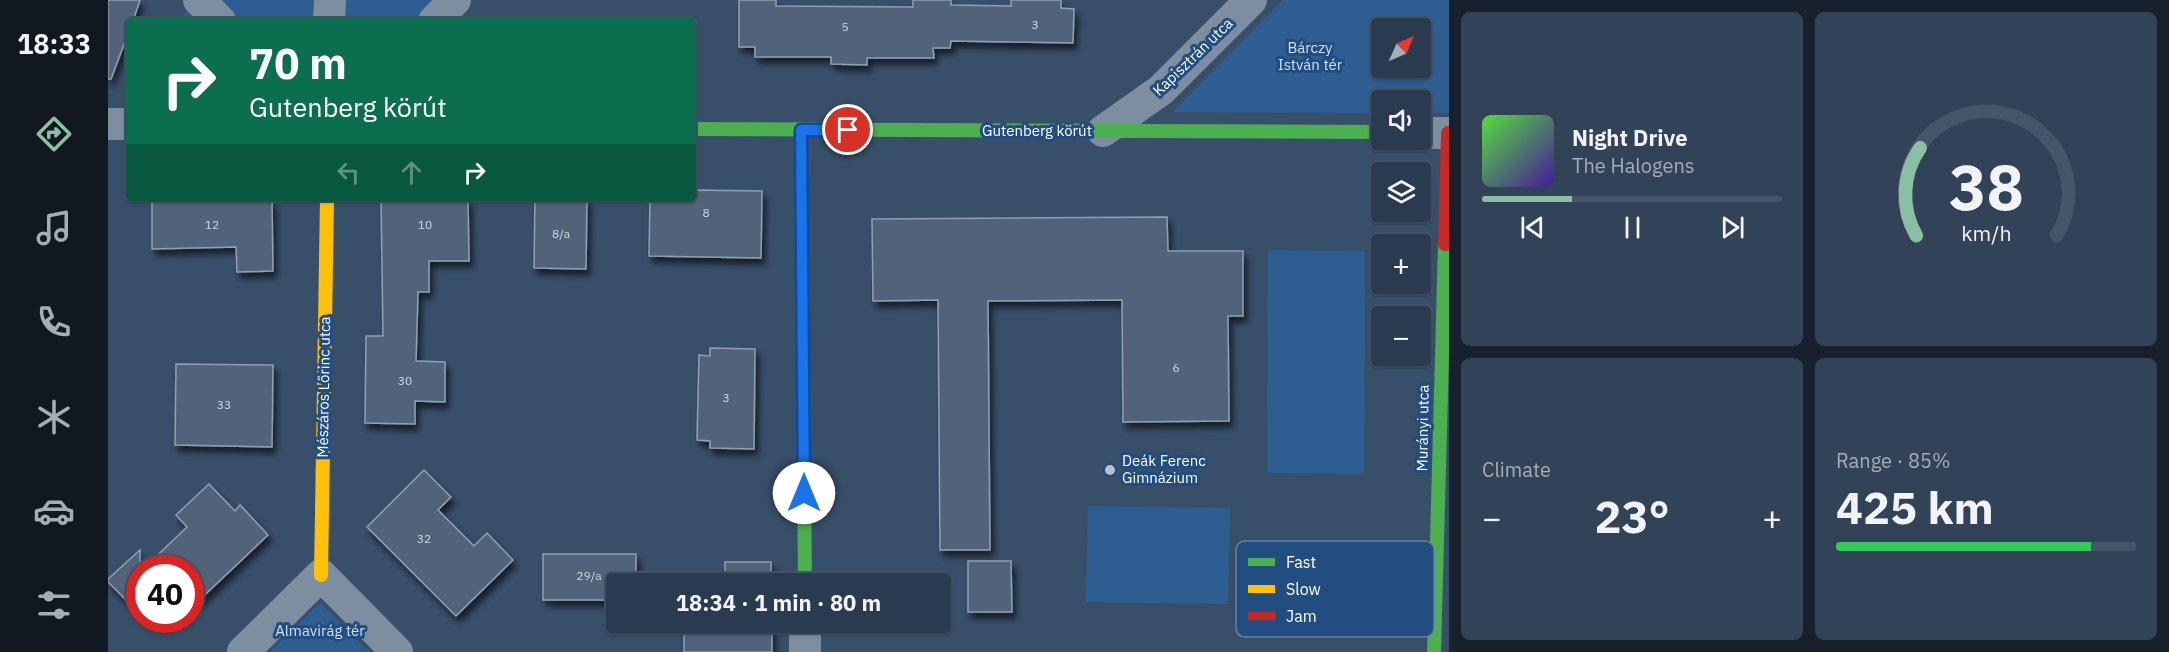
<!DOCTYPE html>
<html lang="en">
<head>
<meta charset="utf-8">
<style>
  :root { --surface:#2a3b50; --page:#324257; --text:#f1f3f6; --muted:#a5adb7; --line:#465567; --accent:#8abfa5 }
  body { margin:0; font-family:"IBM Plex Sans",sans-serif; background:var(--page); color:var(--text); height:100vh; display:flex; flex-direction:column; font-size:22px; white-space:nowrap }
  * { box-sizing:border-box; margin:0 }
  p { font-size:20px; color:var(--muted) }
  .icon { flex:none; width:33px; height:33px; fill:none; stroke:currentColor; stroke-width:2; stroke-linecap:round; stroke-linejoin:round }
  .map { position:relative; flex:1; overflow:hidden }
  .details { display:flex; flex-direction:column; gap:12px; padding:12px; background:#17202c; width:720px }
  .details>* { flex:none }
  .hud { position:absolute; left:18px; top:18px; width:570px; height:183px; border-radius:6px; box-shadow:0 2px 4px #0004,0 0 0 2px var(--line); background:#0b6e4f; color:#fff; overflow:hidden }
  .needle { width:39px; rotate:45deg }
  .tools { position:absolute; left:1263px; top:18px; display:grid; gap:12px }
  .tools a { display:grid; place-items:center; width:60px; height:60px; border-radius:6px; background:var(--surface); box-shadow:0 2px 4px #0004,0 0 0 2px var(--line); font-size:30px }
  .speed { position:absolute; left:18px; top:555px; display:flex; gap:12px; font-size:30px; font-weight:700; text-align:center }
  .speed>* { display:grid; place-content:center; width:78px; height:78px; border-radius:50%; background:var(--surface); box-shadow:0 2px 4px #0004,0 0 0 2px var(--line); line-height:1 }
  .speed .limit { border:9px solid #d22; background:#fff; color:#111 }
  .pin { position:absolute; display:grid; place-items:center; width:51px; height:51px; color:#fff; margin:-26px; border:3px solid #fff; border-radius:50%; box-shadow:0 2px 6px #0007 }
  .me { position:absolute; width:66px; margin:-33px; rotate:0deg; stroke-linejoin:round; filter:drop-shadow(0 0 4px #0008) }
  .turn { display:flex; align-items:center; gap:21px; height:126px; padding:0 24px; font-size:27px }
  .turn .icon { width:78px; height:78px; stroke-width:2.5 }
  .turn b { display:block; font-size:42px; line-height:51px }
  .lanes { display:flex; align-items:center; height:57px; padding:0 24px; background:#0003; justify-content:center; gap:30px; direction:ltr }
  .lanes .off { opacity:.35 }
  .big { font-size:45px; font-weight:700; line-height:1.1 }
  .details .tile { flex:1; display:flex; flex-direction:column; justify-content:center; gap:9px; min-width:0; padding:0 21px; border-radius:9px; background:var(--page) }
  .details .dial { align-items:center; gap:0 }
  .dial svg { height:156px; overflow:visible; fill:none; stroke:var(--line); stroke-width:7; stroke-linecap:round; text-anchor:middle }
  .dial text { fill:var(--text); stroke:none }
  .song { display:flex; align-items:center; gap:18px }
  .cover { width:72px; height:72px; border-radius:9px; background:linear-gradient(135deg,hsl(110 70% 55%),hsl(260 70% 35%)) }
  .played { height:6px; border-radius:3px; background:linear-gradient(90deg,var(--accent) 30%,var(--line) 30%) }
  .keys { display:flex; justify-content:space-around; direction:ltr }
  .heat { display:flex; justify-content:space-between; align-items:center; font-size:33px; direction:ltr }
  .charge { height:9px; border-radius:4px; background:linear-gradient(90deg,#34c759 85%,var(--line) 0) }
  .details .tiles { flex:1; display:grid; gap:12px; grid-template-columns:repeat(2,1fr) }
  .trip { position:absolute; left:498px; top:573px; width:345px; height:60px; border-radius:6px; background:var(--surface); box-shadow:0 2px 4px #0004,0 0 0 2px var(--line); font-weight:700; line-height:60px; text-align:center }
  main { display:flex; flex:1; min-height:0 }
  .tab-bar { display:flex; flex-direction:column; width:108px; justify-content:space-around; align-items:center; background:#111820; color:var(--muted) }
  .tab-bar .icon { width:42px; height:42px }
  .tab-bar .current { color:var(--accent) }
  .tab-bar b { font-size:27px; color:var(--text) }
  .map>svg:first-child { display:block }
</style>
</head>
<body>
<main>
<nav class="tab-bar">
<b>18:33</b>
<svg class="icon current" aria-label="directions" viewBox="0 0 24 24"><path d="M12 3l9 9-9 9-9-9zM9 14v-3h6M13 9l2 2-2 2"/></svg>
<svg class="icon" aria-label="music" viewBox="0 0 24 24"><path d="M9 18V5l10-2v13"/><circle cx="6" cy="18" r="3"/><circle cx="16" cy="16" r="3"/></svg>
<svg class="icon" aria-label="phone" viewBox="0 0 24 24"><path d="M5 4h4l2 5-3 2q2 4 5 5l2-3 5 2v4C11 20 4 13 5 4z"/></svg>
<svg class="icon" aria-label="climate" viewBox="0 0 24 24"><path d="M12 3v18M4 7l16 10M4 17L20 7"/></svg>
<svg class="icon" aria-label="car" viewBox="0 0 24 24"><path d="M5 17H2v-5l4-1 3-4h7l3 4 3 1v5h-3M9 17h6M6 11h13"/><circle cx="7" cy="17" r="2"/><circle cx="17" cy="17" r="2"/></svg>
<svg class="icon" aria-label="filters" viewBox="0 0 24 24"><path d="M4 7h16M4 17h16"/><circle cx="9" cy="7" r="2"/><circle cx="15" cy="17" r="2"/></svg>
</nav>
<div class="map">
<svg width="1341" height="652" viewBox="0 0 1341 652">
  <defs>
    <filter id="shadow"><feDropShadow dx="3.5" dy="6" stdDeviation="3" flood-color="#0009"/></filter>
  </defs>
  <rect width="100%" height="100%" fill="#384f6a"/>
  <!-- green -->
  <path fill="#2e5d92" fill-rule="evenodd" d="M 82,0 L 347,0 L 359,21 L 74,21 Z
    M 1175,0 L 1341,0 L 1341,113 L 1313,113 L 1312,100 L 1274,100 L 1273,113 L 1064,112 ZM 1274,28 L 1312,28 L 1312,68 L 1274,68 Z
    M 1160,250 L 1257,251 L 1256,474 L 1159,473 Z
    M 980,506 L 1122,508 L 1120,604 L 978,602 Z
    M 212,603 L 261,652 L 162,652 Z"/>
  <!-- building -->
  <path fill="#51647a" stroke="#919faf" stroke-width="1.5" filter="url(#shadow)" d="M 0,0 L 32,0 L 25,21 L 21,21 L 21,31 L 3,79 L 0,79 Z
    M 631,0 L 668,0 L 668,6 L 805,7 L 805,0 L 843,0 L 843,5 L 903,6 L 903,0 L 953,0 L 953,8 L 966,9 L 965,43 L 843,41 L 842,48 L 825,48 L 826,58 L 759,58 L 759,65 L 723,64 L 723,57 L 647,57 L 647,47 L 631,47 Z
    M 585,190 L 654,191 L 653,258 L 541,256 L 542,198 L 585,198 Z
    M 427,198 L 479,199 L 478,269 L 426,268 Z
    M 273,199 L 360,199 L 361,261 L 321,261 L 321,292 L 310,292 L 308,361 L 337,362 L 337,402 L 307,401 L 307,424 L 257,423 L 258,336 L 275,336 Z
    M 164,200 L 165,271 L 129,272 L 128,247 L 44,249 L 44,202 Z
    M 1059,217 L 1060,251 L 1135,251 L 1135,316 L 1120,316 L 1121,421 L 1015,422 L 1014,300 L 880,301 L 882,550 L 832,550 L 830,300 L 765,301 L 764,219 Z
    M 602,348 L 647,349 L 646,449 L 602,448 L 602,441 L 589,440 L 591,355 L 602,356 Z
    M 68,364 L 165,365 L 164,447 L 67,445 Z
    M 316,470 L 343,497 L 330,510 L 366,546 L 379,533 L 405,560 L 348,616 L 259,527 Z
    M 101,484 L 127,511 L 132,505 L 160,535 L 82,609 L 82,568 L 36,568 L 79,527 L 68,515 Z
    M 32,550 L 32,614 L 0,582 L 0,579 Z
    M 435,554 L 528,554 L 528,584 L 508,584 L 508,600 L 435,600 Z
    M 860,561 L 903,561 L 904,612 L 860,612 Z
    M 617,562 L 663,562 L 663,584 L 617,584 Z
    M 576,622 L 664,622 L 664,652 L 576,652 Z"/>
  <g fill="none" stroke-linecap="round" stroke-linejoin="round">
    <!-- street -->
    <path stroke="#7d8ea1" stroke-width="32" d="M 91,0 L 112,21
      M 221,21 L 222,0
      M 326,21 L 347,0
      M 0,124 L 21,124
      M 995,131 L 1053,90 L 1143,0
      M 1312,133 L 1341,133
      M 697,622 L 697,652
      M 135,652 L 213,575 L 289,652"/>
    <!-- fast -->
    <path stroke="#4caf50" stroke-width="14" d="M 585,129 L 1274,132
      M 693,130 L 697,584
      M 1326,652 L 1337,244"/>
    <!-- slow -->
    <path stroke="#ffc107" stroke-width="14" d="M 213,575 L 219,198"/>
    <!-- jam -->
    <path stroke="#c62828" stroke-width="14" d="M 1337,244 L 1340,133"/>
  </g>
  <g fill="none" stroke-linecap="round" stroke-linejoin="round">
    <!-- route casing -->
    <g stroke="#114b97" stroke-width="15">
      <path id="route" d="M 696,493 L 693,130 L 740,130"/>
    </g>
    <!-- route -->
    <use href="#route" stroke="#1a73e8" stroke-width="10"/>
  </g>
  <!-- markers -->
  <circle fill="#b9c1cb" stroke="#224d80" stroke-width="2" cx="1002" cy="470" r="6"/>
  <g text-anchor="middle" stroke-width="6" stroke-linejoin="round" paint-order="stroke">
    <!-- number labels -->
    <g font-size="12" fill="#d4d8de">
      <text x="927" y="29">3</text>
      <text x="737" y="31">5</text>
      <text x="598" y="217">8</text>
      <text x="104" y="229">12</text>
      <text x="317" y="229">10</text>
      <text x="453" y="238">8/a</text>
      <text x="1068" y="372">6</text>
      <text x="297" y="385">30</text>
      <text x="618" y="402">3</text>
      <text x="116" y="409">33</text>
      <text x="316" y="543">32</text>
      <text x="481" y="580">29/a</text>
    </g>
    <!-- park labels -->
    <g font-size="15" fill="#cce0f6" stroke="#224d80">
      <text x="1202" y="53">Bárczy<tspan x="1202" dy="17">István tér</tspan></text>
      <text x="212" y="636">Almavirág tér</text>
    </g>
    <!-- street labels -->
    <g font-size="15" fill="#fff" stroke="#224d80">
      <text transform="translate(1085 57) rotate(-44)" y="5">Kapisztrán utca</text>
      <text x="929" y="136">Gutenberg körút</text>
      <text transform="translate(216 387) rotate(-89)" y="5">Mészáros Lőrinc utca</text>
      <text transform="translate(1315 428) rotate(-89)" y="5">Murányi utca</text>
    </g>
    <!-- poi labels -->
    <g font-size="15" fill="#fff" stroke="#224d80" text-anchor="start">
      <text x="1014" y="466">Deák Ferenc<tspan x="1014" dy="17">Gimnázium</tspan></text>
    </g>
  </g>
  <!-- legend -->
  <rect x="1128" y="541" width="198" height="96" rx="9" fill="#224d80" stroke="#6482a6" stroke-width="1.5"/>
  <rect x="1140" y="558" width="27" height="8" fill="#4caf50"/>
  <rect x="1140" y="585" width="27" height="8" fill="#ffc107"/>
  <rect x="1140" y="612" width="27" height="8" fill="#c62828"/>
  <g font-size="16" fill="#fff">
    <text x="1178" y="568">Fast</text>
    <text x="1178" y="595">Slow</text>
    <text x="1178" y="622">Jam</text>
  </g>
</svg>
<div class="tools">
<a><svg class="needle" viewBox="-14 -14 28 28"><path d="M0-13l5 13h-10z" fill="#e53935"/><path d="M0 13l5-13h-10z" fill="#a5adb7"/></svg></a>
<a><svg class="icon" aria-label="sound" viewBox="0 0 24 24"><path d="M4 9h4l5-4v14l-5-4H4zM17 9q2 3 0 6"/></svg></a>
<a><svg class="icon" aria-label="layers" viewBox="0 0 24 24"><path d="M12 4l9 5-9 5-9-5zM3 14l9 5 9-5"/></svg></a>
<a>+</a>
<a>−</a>
</div>
<div class="speed"><div class="limit">40</div></div>
<div class="pin" style="left:740px;top:130px;background:#d93025"><svg class="icon" aria-label="arrive" viewBox="0 0 24 24"><path d="M6 21V4h12l-3 4 3 4H6"/></svg></div>
<svg class="me" style="left:696px;top:493px" viewBox="-20 -20 40 40"><circle r="19" fill="#fff"/><path d="M0-13L10 11 0 6-10 11z" fill="#1a73e8"/></svg>
<div class="trip">18:34 · 1 min · 80 m</div>
<div class="hud">
<div class="turn"><svg class="icon" aria-label="right" viewBox="0 0 24 24"><path d="M7 20v-9h11M14 6l5 5-5 5"/></svg><div><b>70 m</b>Gutenberg körút</div></div>
<div class="lanes"><svg class="icon off" aria-label="left" viewBox="0 0 24 24"><path d="M17 20v-9H6M10 6l-5 5 5 5"/></svg><svg class="icon off" aria-label="ahead" viewBox="0 0 24 24"><path d="M12 20V5M6 11l6-6 6 6"/></svg><svg class="icon" aria-label="right" viewBox="0 0 24 24"><path d="M7 20v-9h11M14 6l5 5-5 5"/></svg></div>
</div>
</div>
<section class="details">
<div class="tiles">
<div class="tile">
<div class="song"><i class="cover"></i><div><b>Night Drive</b><p>The Halogens</p></div></div>
<div class="played"></div>
<div class="keys"><svg class="icon" aria-label="previous" viewBox="0 0 24 24"><path d="M18 5L8 12l10 7zM5 5v14"/></svg><svg class="icon" aria-label="pause" viewBox="0 0 24 24"><path d="M8 5v14M16 5v14"/></svg><svg class="icon" aria-label="next" viewBox="0 0 24 24"><path d="M6 5l10 7-10 7zM19 5v14"/></svg></div>
</div>
<div class="tile dial"><svg viewBox="0 0 100 80">
<path d="M14 69A42 42 0 1 1 86 69"/>
<path d="M14 69A42 42 0 0 1 16 24" stroke="#8abfa5"/>
<text x="50" y="56" font-size="32" font-weight="700">38</text>
<text x="50" y="72" font-size="11">km/h</text>
</svg></div>
<div class="tile"><p>Climate</p>
<div class="heat"><a>−</a><b class="big">23°</b><a>+</a></div>
</div>
<div class="tile"><p>Range · 85%</p><b class="big">425 km</b><div class="charge"></div></div>
</div>
</section>
</main>
</body>
</html>
